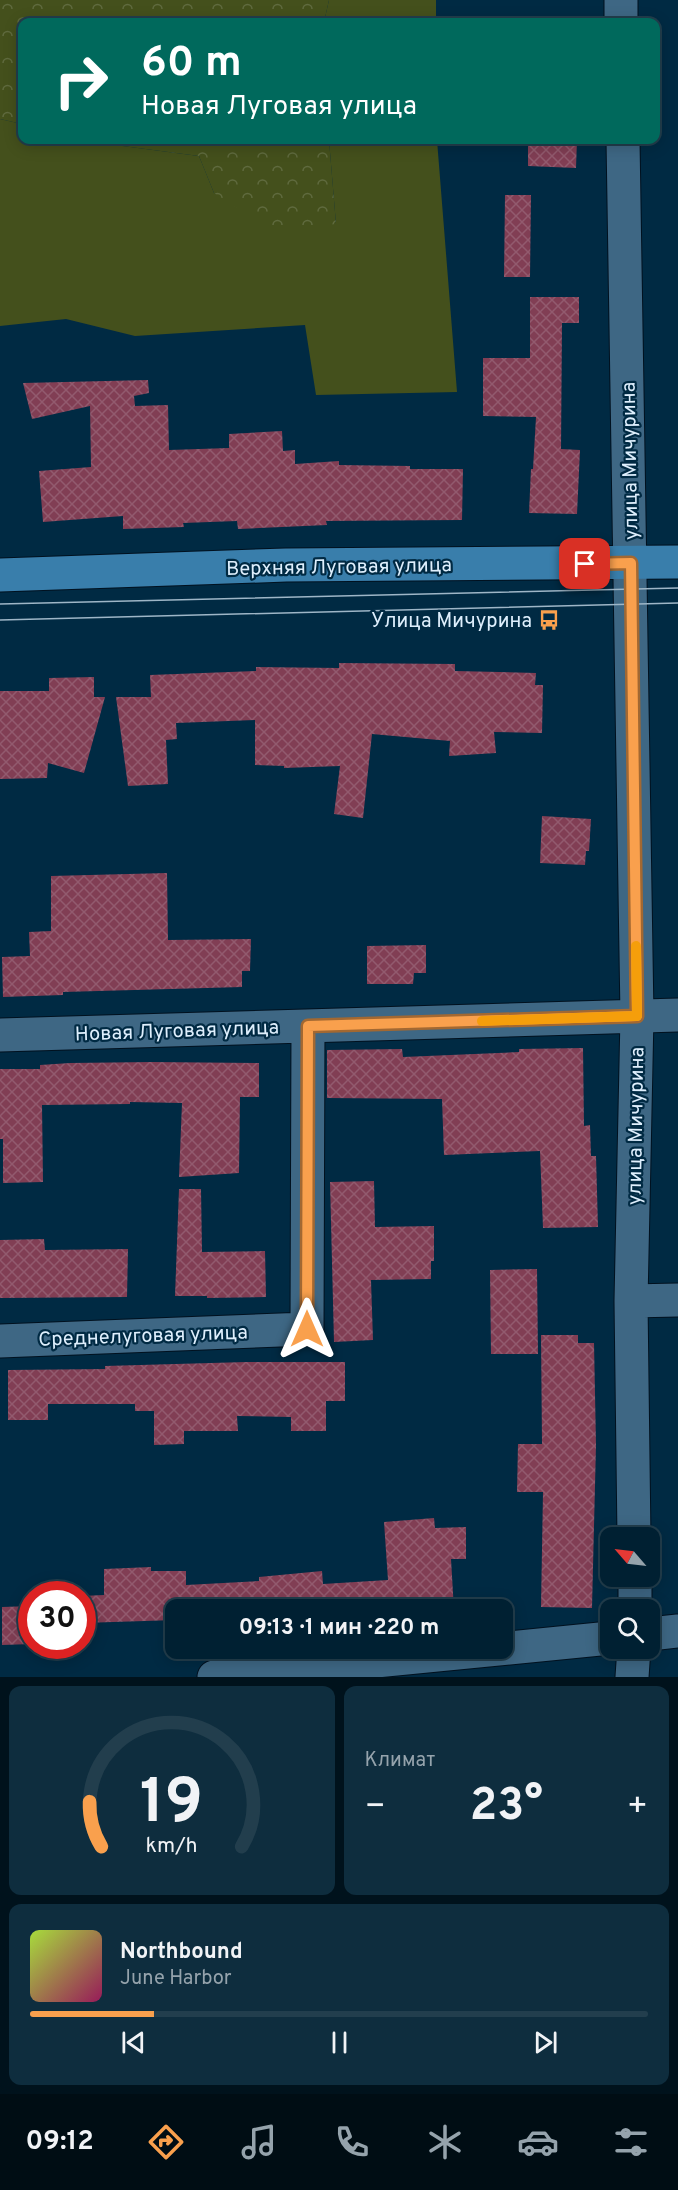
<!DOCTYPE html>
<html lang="ru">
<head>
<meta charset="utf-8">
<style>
  :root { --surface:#002032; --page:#0e2d3e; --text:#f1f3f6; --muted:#95a3ac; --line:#223e4d; --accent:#f9a04d }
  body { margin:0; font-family:Overpass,sans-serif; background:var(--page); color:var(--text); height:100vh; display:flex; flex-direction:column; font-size:22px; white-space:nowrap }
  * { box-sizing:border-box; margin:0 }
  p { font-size:20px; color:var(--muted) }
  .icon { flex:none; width:33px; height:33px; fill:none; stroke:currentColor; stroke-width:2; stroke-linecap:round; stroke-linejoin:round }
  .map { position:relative; height:1677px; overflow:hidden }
  .details { display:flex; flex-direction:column; gap:9px; padding:9px; background:#00121c; flex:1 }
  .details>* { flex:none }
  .banner { position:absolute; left:18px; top:18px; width:642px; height:126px; border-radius:12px; box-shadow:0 3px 15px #0003,0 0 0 2px var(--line); background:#00695c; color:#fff; overflow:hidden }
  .needle { width:39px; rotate:298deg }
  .controls { position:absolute; left:600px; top:1527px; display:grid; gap:12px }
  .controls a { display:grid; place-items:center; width:60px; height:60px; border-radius:12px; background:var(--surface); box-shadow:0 3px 15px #0003,0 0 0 2px var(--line); font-size:30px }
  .speed { position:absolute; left:18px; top:1581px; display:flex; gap:12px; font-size:30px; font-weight:700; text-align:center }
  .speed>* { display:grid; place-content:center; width:78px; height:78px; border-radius:50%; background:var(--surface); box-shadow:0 3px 15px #0003,0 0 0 2px var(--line); line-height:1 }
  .speed .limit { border:9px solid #d22; background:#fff; color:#111 }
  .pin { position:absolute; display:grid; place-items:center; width:51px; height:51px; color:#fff; margin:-26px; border-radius:12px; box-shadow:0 3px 9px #0006 }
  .me { position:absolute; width:66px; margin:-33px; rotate:0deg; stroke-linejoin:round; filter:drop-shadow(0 0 4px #0008) }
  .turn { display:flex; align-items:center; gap:21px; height:126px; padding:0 24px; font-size:27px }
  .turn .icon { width:78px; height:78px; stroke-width:2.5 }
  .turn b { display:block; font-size:42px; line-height:51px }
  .big { font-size:45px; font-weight:700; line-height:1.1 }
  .details .card { flex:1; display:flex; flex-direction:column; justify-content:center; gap:9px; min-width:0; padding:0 21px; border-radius:12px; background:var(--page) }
  .details .dial { align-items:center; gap:0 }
  .dial svg { height:156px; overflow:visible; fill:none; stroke:var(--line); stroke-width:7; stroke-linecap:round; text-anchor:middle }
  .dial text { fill:var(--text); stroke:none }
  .song { display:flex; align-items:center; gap:18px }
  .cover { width:72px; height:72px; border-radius:9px; background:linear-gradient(135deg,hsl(80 70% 55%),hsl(330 70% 35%)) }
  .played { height:6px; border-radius:3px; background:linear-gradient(90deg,var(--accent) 20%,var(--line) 20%) }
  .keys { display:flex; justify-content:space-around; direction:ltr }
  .heat { display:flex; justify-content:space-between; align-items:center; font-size:33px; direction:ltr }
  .details .tiles { flex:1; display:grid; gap:9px; grid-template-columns:1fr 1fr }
  .card:last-child { grid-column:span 2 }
  .trip { position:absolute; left:165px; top:1599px; width:348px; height:60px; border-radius:12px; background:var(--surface); box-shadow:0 3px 15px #0003,0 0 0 2px var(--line); font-weight:700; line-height:60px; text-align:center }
  .tabs { display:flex; height:96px; justify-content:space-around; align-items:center; background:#000d14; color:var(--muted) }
  .tabs .icon { width:42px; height:42px }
  .tabs .active { color:var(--accent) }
  .tabs b { font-size:27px; color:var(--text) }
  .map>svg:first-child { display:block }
</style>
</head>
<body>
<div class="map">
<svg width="678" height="1677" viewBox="0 0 678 1677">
  <defs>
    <pattern id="forest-crowns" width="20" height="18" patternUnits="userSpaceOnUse" patternTransform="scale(1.5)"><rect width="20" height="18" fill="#44501c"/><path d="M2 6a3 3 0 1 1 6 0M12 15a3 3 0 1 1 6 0" fill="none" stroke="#5f6a3e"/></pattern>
    <pattern id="building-cross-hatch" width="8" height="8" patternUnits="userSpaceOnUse" patternTransform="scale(1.5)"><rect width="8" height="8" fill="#813e54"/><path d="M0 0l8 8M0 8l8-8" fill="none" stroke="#925a6e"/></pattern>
  </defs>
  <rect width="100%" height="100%" fill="#002a43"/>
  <!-- green -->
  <path fill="#44501c" d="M 329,0 L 436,0 L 436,22 L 324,22 Z
    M 0,119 L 22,124 L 22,140 L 90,140 L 115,145 L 199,156 L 214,193 L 336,224 L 329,140 L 437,140 L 457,392 L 316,395 L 305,325 L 135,336 L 66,319 L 0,326 Z"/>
  <!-- forest -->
  <path fill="url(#forest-crowns)" d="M 0,0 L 329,0 L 324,22 L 22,22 L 22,124 L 0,119 Z
    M 90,140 L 329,140 L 336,224 L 273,231 L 214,193 L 199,156 L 115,145 Z"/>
  <!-- building -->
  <path fill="url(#building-cross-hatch)" d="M 528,140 L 577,140 L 576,168 L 528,166 Z
    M 505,195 L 531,195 L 530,277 L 504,277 Z
    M 530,297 L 579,297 L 579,323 L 562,323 L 561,449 L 580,450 L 577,514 L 529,513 L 531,469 L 533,469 L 536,417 L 483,416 L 483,358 L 530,358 Z
    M 148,380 L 149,393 L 134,396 L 135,406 L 168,405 L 169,450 L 229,448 L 229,434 L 282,431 L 283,451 L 295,450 L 295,464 L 339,461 L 339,465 L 410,466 L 410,469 L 463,469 L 462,520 L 326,521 L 327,525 L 238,529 L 237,521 L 183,523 L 184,527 L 123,529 L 123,516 L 43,522 L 39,471 L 91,467 L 90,406 L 32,419 L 23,383 Z
    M 339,663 L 455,664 L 455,671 L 536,673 L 535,685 L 543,685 L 542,733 L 494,732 L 496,753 L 449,756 L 450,741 L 372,734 L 363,818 L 334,814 L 340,766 L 284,768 L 284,766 L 255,765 L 255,720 L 176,723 L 177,739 L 166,740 L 168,784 L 128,786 L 116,697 L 151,697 L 150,675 L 256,671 L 256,667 L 339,668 Z
    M 94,677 L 94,697 L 105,697 L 84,773 L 48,763 L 47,778 L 0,779 L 0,691 L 49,691 L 49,678 Z
    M 542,816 L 591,819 L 589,851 L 586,851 L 585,865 L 540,863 Z
    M 167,873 L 168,940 L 251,939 L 250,971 L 242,971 L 242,987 L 63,992 L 63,995 L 3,997 L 2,957 L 30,956 L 29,932 L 51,931 L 51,876 Z
    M 426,945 L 426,973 L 414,973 L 413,984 L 367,984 L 367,946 Z
    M 583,1048 L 584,1126 L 590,1125 L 591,1156 L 596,1156 L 598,1227 L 543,1228 L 540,1151 L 444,1155 L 442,1099 L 327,1098 L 327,1050 L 402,1049 L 403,1057 L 519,1052 L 519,1049 Z
    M 152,1062 L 259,1063 L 259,1097 L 240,1097 L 239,1173 L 179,1177 L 182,1103 L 130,1102 L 130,1104 L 42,1105 L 43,1182 L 3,1183 L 3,1139 L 0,1139 L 0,1069 L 40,1069 L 40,1065 L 70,1063 Z
    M 374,1181 L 375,1227 L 434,1226 L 434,1261 L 431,1261 L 431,1279 L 371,1280 L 373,1340 L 334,1342 L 330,1182 Z
    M 179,1189 L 201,1189 L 202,1252 L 265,1251 L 266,1297 L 207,1298 L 207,1296 L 175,1296 Z
    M 44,1239 L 45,1250 L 128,1249 L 127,1297 L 0,1298 L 0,1240 Z
    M 537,1269 L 538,1354 L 491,1354 L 490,1270 Z
    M 541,1335 L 578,1335 L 578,1343 L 594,1343 L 596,1445 L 592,1608 L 541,1607 L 543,1492 L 517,1492 L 518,1444 L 542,1444 Z
    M 246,1362 L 345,1362 L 345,1401 L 326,1401 L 326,1431 L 291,1431 L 291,1417 L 237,1416 L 238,1431 L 184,1431 L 184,1444 L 154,1445 L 154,1411 L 135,1411 L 135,1404 L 48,1404 L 48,1420 L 8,1420 L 8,1370 L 105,1369 L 105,1366 Z
    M 434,1518 L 435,1528 L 466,1527 L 466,1559 L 451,1559 L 454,1610 L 176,1610 L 176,1620 L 82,1623 L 82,1596 L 104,1595 L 104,1569 L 151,1567 L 151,1571 L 186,1571 L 186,1585 L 259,1581 L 259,1577 L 322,1571 L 323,1584 L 388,1580 L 384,1522 Z
    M 32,1606 L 32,1644 L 2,1645 L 2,1607 Z"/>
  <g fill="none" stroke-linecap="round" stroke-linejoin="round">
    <!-- minor casing -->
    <g stroke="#00111f" stroke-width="35">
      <path id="minor" d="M 621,0 L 621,22
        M 623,140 L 637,1016 L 631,1301 L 634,1538
        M 0,1035 L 678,1015
        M 631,1301 L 678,1300
        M 0,1341 L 307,1329 L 308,1026
        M 635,1576 L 635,1610
        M 650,1634 L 678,1631
        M 214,1677 L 610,1638
        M 632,1677 L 634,1648"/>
    </g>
    <!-- major casing -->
    <g stroke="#00111f" stroke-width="35">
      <path id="major" d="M 0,575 L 286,565 L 678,562"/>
    </g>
    <!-- minor -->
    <use href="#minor" stroke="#3e6784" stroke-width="33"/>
    <!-- major -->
    <use href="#major" stroke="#397eab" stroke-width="33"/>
    <!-- tram -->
    <path stroke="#9eb6c7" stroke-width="1.5" d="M 0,604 L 678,588
      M 0,620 L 678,603"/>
  </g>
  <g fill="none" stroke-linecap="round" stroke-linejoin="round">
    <!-- route casing -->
    <g stroke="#a26832" stroke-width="15">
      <path id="route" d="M 307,1329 L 308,1026 L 637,1016 L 631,563 L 585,564"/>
    </g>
    <!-- route -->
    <use href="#route" stroke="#f9a04d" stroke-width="10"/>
    <!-- slow -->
    <path stroke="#f59e0b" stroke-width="10" d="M 482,1021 L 637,1016 L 636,946"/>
  </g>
  <!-- icons -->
  <defs>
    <g id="bus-bare" transform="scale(1.62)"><path d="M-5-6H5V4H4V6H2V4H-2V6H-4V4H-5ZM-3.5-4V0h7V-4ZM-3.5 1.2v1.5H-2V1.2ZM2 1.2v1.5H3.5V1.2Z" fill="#f9a04d" stroke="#002a43" stroke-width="2.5" paint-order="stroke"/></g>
  </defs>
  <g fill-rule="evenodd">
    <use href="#bus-bare" x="549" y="620"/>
  </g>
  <g text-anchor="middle" stroke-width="4.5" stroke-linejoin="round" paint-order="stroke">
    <!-- street labels -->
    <g font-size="20" fill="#deeffd" stroke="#002a43">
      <text transform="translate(629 461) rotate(-91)" y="7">улица Мичурина</text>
      <text transform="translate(339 566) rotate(-1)" y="7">Верхняя Луговая улица</text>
      <text transform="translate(177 1030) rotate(-2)" y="7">Новая Луговая улица</text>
      <text transform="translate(635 1126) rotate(-89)" y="7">улица Мичурина</text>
      <text transform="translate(143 1335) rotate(-2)" y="7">Среднелуговая улица</text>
    </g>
    <!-- poi labels -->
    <g font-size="20" fill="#deeffd" stroke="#002a43" text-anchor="end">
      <text x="532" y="627">Улица Мичурина</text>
    </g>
  </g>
</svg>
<div class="controls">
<a><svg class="needle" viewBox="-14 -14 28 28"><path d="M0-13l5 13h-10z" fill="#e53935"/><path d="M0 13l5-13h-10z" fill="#95a3ac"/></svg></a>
<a><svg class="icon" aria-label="search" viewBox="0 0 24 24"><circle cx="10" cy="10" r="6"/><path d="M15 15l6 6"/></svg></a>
</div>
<div class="speed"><div class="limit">30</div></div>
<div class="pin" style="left:585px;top:564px;background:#d93025"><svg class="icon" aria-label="arrive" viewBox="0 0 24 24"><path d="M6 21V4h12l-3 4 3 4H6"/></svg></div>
<svg class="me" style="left:307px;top:1329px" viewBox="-20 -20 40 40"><path d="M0-17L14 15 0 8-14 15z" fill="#f9a04d" stroke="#fff" stroke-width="4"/></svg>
<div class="trip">09:13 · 1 мин · 220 m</div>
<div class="banner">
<div class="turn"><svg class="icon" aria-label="right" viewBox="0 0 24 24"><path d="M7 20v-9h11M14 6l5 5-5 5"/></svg><div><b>60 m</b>Новая Луговая улица</div></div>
</div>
</div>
<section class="details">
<div class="tiles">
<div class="card dial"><svg viewBox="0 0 100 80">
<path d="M14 69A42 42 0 1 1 86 69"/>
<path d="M14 69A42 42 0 0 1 8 46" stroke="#f9a04d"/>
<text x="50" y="56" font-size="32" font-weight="700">19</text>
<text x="50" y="72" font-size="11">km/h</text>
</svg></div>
<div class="card"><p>Климат</p>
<div class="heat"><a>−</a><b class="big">23°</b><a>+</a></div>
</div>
<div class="card">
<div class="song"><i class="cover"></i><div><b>Northbound</b><p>June Harbor</p></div></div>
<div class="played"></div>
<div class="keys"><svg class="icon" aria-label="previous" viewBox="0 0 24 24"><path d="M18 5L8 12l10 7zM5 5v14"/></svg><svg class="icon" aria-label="pause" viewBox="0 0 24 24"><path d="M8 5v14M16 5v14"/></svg><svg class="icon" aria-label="next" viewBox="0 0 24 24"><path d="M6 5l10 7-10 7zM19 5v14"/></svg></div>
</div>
</div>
</section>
<nav class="tabs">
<b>09:12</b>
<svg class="icon active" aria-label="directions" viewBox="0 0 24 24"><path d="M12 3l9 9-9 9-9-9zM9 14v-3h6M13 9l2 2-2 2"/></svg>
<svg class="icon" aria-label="music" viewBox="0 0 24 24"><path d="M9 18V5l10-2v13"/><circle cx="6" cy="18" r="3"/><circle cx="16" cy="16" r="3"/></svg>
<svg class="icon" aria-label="phone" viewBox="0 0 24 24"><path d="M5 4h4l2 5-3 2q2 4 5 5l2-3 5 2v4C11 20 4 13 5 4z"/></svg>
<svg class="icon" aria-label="climate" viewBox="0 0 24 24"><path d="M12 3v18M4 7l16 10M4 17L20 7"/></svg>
<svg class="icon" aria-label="car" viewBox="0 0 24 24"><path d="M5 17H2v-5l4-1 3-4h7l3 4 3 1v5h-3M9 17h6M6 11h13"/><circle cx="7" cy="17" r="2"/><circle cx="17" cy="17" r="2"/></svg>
<svg class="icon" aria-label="filters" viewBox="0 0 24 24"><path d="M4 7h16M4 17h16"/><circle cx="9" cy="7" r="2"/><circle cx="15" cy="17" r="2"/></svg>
</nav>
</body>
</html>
